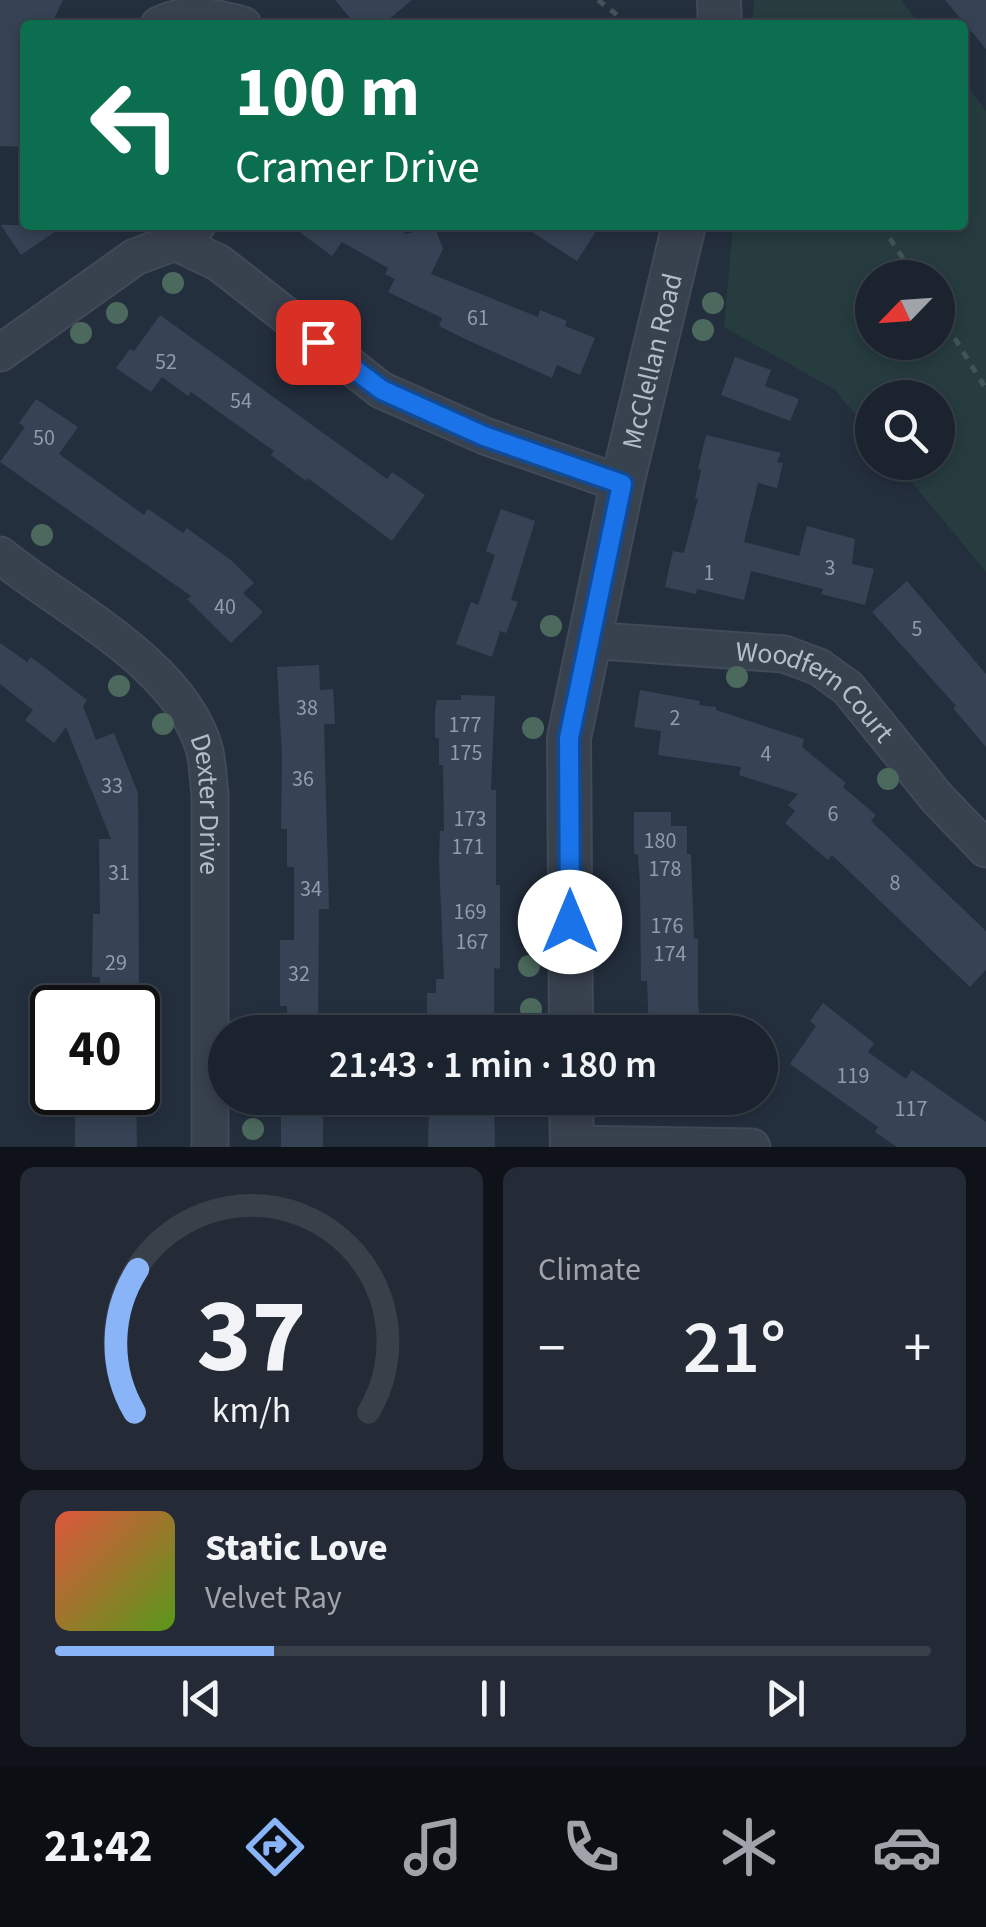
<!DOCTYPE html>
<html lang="en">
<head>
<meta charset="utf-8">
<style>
  :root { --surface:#1b232e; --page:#242b36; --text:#f1f3f6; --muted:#a0a4aa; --line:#39404a; --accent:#8ab4f8 }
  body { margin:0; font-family:"Source Sans 3",sans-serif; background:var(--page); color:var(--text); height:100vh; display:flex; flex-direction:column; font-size:38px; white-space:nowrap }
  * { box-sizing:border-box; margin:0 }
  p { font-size:32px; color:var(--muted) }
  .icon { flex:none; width:55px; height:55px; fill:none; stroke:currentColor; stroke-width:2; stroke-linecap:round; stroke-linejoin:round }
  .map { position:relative; height:1147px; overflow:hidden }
  .panel { display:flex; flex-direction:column; gap:20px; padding:20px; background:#0f1319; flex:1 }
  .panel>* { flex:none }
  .banner { position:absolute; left:20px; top:20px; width:948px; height:210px; border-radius:10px; box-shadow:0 5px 15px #0003,0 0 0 2px var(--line); background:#0b6e4f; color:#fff; overflow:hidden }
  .needle { width:65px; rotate:245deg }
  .controls { position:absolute; left:855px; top:260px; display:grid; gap:20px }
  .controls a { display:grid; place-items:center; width:100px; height:100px; border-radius:50%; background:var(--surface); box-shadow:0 5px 15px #0003,0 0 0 2px var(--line); font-size:50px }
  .speed { position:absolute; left:30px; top:985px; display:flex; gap:20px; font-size:50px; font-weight:700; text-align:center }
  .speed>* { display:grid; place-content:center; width:130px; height:130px; border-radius:50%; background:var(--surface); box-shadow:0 5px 15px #0003,0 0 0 2px var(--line); line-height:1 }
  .speed .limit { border:5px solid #111; border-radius:15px; background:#fff; color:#111 }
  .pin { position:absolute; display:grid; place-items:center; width:85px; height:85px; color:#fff; margin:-42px; border-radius:20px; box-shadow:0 5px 15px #0006 }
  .me { position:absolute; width:110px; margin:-55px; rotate:0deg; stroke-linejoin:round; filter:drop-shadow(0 0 8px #0008) }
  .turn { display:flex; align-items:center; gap:35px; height:210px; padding:0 50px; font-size:45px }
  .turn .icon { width:130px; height:130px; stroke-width:2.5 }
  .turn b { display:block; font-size:70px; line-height:85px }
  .big { font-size:75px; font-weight:600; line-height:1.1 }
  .panel .widget { flex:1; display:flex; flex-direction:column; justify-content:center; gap:15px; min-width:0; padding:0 35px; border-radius:15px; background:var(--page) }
  .panel .dial { align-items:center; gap:0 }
  .dial svg { height:260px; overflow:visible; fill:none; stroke:var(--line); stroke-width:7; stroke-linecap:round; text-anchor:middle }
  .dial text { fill:var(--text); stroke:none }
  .song { display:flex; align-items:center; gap:30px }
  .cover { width:120px; height:120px; border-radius:15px; background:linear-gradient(135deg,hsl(10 70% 55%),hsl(90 70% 35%)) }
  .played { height:10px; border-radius:5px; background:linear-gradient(90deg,var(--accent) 25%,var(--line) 25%) }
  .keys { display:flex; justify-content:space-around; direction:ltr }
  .heat { display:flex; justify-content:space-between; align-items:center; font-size:55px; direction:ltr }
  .panel .tiles { flex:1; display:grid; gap:20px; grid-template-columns:1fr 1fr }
  .widget:last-child { grid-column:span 2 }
  .trip { position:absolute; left:208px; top:1015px; width:570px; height:100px; border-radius:50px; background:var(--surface); box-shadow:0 5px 15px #0003,0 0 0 2px var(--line); font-weight:600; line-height:100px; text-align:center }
  .menu { display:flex; height:160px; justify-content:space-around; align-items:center; background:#0b0e12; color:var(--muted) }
  .menu .icon { width:70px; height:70px }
  .menu .current { color:var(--accent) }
  .menu b { font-size:45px; color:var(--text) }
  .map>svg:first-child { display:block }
</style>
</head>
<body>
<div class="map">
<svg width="986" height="1147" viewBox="0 0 986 1147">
  <rect width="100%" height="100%" fill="#242f3e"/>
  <!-- green -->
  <path fill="#263c3f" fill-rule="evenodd" d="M 754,0 L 901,0 L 920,25 L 752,25 Z
    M 963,80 L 986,111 L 986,572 L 896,463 L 938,462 L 938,398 L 872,398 L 872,435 L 835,390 L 724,327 L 733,225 L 962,225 ZM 872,278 L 938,278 L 938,342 L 872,342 Z"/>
  <!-- building -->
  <path fill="#364354" d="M 0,0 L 63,0 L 51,25 L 25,25 L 25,147 L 0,146 Z
    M 335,0 L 412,0 L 382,25 L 356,25 Z
    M 945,0 L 986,0 L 986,49 Z
    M 1,225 L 65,225 L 21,255 Z
    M 290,225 L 390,225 L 407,234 L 434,225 L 443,249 L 431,274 L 538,317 L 540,310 L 567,321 L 565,326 L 595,338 L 580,375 L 557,365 L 552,378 L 465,339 L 439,326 L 442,318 L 388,292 L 395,279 L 385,274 L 388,268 L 342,242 L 332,256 Z
    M 521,225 L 600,225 L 577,261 Z
    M 160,315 L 387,479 L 392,472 L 425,495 L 392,541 L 308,478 L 306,481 L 271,455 L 274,451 L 191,392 L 188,396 L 162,377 L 151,392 L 116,368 L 130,349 L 134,351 Z
    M 735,357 L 771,370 L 765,386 L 799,399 L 790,421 L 721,395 Z
    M 36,399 L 78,427 L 59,454 L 144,515 L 148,509 L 183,533 L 187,528 L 232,561 L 254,583 L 243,593 L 263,612 L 231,643 L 187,599 L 191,596 L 0,462 L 25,427 L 19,423 Z
    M 706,435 L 781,453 L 777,462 L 783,463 L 777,488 L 758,483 L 744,542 L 799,556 L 807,526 L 855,539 L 852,564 L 874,569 L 865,605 L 821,594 L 823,589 L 751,571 L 744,600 L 697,589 L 696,594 L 665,587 L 673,551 L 684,553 L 698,499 L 695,498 L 701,470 L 698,469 Z
    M 501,509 L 535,521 L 511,600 L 518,602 L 506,633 L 500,631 L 492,657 L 456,644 L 471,602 L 478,605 L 495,555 L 486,551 Z
    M 907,581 L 986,674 L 986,747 L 953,708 L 956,706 L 872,612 Z
    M 0,643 L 27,662 L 31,657 L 87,700 L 83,706 L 96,740 L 114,733 L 138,793 L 139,1008 L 100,1008 L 100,977 L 92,977 L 93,914 L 100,914 L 99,839 L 111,839 L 66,727 L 54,743 L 25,720 L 33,710 L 0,684 Z
    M 319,665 L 320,690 L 333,689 L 335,724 L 324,724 L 329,909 L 319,909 L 318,1032 L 287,1032 L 287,1006 L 280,1006 L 280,940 L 294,940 L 294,867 L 287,867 L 287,829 L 281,829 L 282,756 L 277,667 Z
    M 640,690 L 700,701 L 699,705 L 716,707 L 716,710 L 804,739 L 802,747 L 846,783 L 843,787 L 876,815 L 871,821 L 986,931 L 986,970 L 970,987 L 832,855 L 828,860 L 785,823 L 795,811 L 788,805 L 798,794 L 739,775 L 741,767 L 658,755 L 661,731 L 634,727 Z
    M 461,695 L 495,696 L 491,790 L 496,790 L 496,885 L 500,885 L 500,969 L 494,968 L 494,1032 L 442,1032 L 442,1021 L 427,1021 L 427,993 L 436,993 L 436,979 L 444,979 L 439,860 L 440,831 L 444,831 L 443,765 L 439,765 L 439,738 L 435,738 L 435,710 L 437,700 L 461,700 Z
    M 634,812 L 671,812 L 671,826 L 687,826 L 687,854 L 691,854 L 694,938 L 698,939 L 698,1005 L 702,1032 L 649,1032 L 647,981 L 641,981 L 640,882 L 638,855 L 634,854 Z
    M 823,1003 L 874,1043 L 868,1052 L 906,1079 L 912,1070 L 986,1122 L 986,1147 L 897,1147 L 875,1132 L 878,1127 L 790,1064 L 816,1026 L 810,1021 Z
    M 88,1092 L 136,1092 L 137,1147 L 75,1147 L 75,1106 Z
    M 429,1098 L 494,1098 L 495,1147 L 428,1147 Z
    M 281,1105 L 323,1105 L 323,1147 L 281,1147 Z"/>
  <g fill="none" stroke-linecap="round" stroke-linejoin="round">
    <!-- minor casing -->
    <g stroke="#414a57" stroke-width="39">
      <g id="minor">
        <path d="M 159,25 C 188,11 213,17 243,25"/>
        <path d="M 175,242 L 219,263 L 381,390 L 485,436 L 622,484"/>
        <path d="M 0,353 L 135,257 L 175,242 L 197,225"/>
        <path id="s1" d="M 0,555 C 65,608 179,663 204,748 C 208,762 208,779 210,794 L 210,1147"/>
        <path id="s2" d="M 587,640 L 784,654 L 819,667 L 848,688 L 937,798 L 986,849"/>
        <path d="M 572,1144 L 752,1147"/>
      </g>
    </g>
    <!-- tertiary casing -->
    <g stroke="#414a57" stroke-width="46">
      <g id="tertiary">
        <path d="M 719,0 L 720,25"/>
        <path id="s3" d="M 571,1032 L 569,738 L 622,484 L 684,225"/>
        <path d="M 571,1098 L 572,1147"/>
      </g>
    </g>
    <!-- path -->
    <path stroke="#3f5557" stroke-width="5" stroke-dasharray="8 8" stroke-linecap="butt" d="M 598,0 L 626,22 L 636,25
      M 881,225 L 916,278
      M 938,311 L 986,389"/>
    <!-- minor -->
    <use href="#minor" stroke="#38414e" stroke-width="35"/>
    <!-- tertiary -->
    <use href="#tertiary" stroke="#38414e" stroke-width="42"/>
  </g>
  <!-- trees -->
  <g fill="#4b6a5d">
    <circle cx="173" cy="283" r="11"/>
    <circle cx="713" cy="303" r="11"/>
    <circle cx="117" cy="313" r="11"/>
    <circle cx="703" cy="330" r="11"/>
    <circle cx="81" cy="333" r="11"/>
    <circle cx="42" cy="535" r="11"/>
    <circle cx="551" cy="626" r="11"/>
    <circle cx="737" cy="677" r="11"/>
    <circle cx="119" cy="686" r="11"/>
    <circle cx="163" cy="724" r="11"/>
    <circle cx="533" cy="728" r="11"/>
    <circle cx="888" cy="779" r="11"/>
    <circle cx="531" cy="924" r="11"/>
    <circle cx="529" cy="966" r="11"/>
    <circle cx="531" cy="1009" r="11"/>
    <circle cx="253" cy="1129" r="11"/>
  </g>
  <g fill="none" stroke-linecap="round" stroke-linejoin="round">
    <!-- route casing -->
    <g stroke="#114b97" stroke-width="25">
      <path id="route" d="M 318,342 L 382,390 L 484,436 L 622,484 L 569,738 L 570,922"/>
    </g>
    <!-- route -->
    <use href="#route" stroke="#1a73e8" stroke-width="18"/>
  </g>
  <g text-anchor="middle" stroke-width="10" stroke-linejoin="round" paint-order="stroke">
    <!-- number labels -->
    <g font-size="22" fill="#929caa">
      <text x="478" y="325">61</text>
      <text x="166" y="369">52</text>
      <text x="241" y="408">54</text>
      <text x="44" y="445">50</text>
      <text x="830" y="575">3</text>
      <text x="709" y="580">1</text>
      <text x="225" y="614">40</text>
      <text x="917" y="636">5</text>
      <text x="307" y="715">38</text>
      <text x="675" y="725">2</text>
      <text x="465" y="732">177</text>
      <text x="466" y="760">175</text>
      <text x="766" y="761">4</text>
      <text x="303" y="786">36</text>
      <text x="112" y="793">33</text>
      <text x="833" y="821">6</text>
      <text x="470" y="826">173</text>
      <text x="660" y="848">180</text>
      <text x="468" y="854">171</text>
      <text x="665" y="876">178</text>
      <text x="119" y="880">31</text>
      <text x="895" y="890">8</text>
      <text x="311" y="896">34</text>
      <text x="470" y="919">169</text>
      <text x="667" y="933">176</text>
      <text x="472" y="949">167</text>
      <text x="670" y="961">174</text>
      <text x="116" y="970">29</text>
      <text x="299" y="981">32</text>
      <text x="853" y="1083">119</text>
      <text x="911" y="1116">117</text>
    </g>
    <!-- street labels -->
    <g font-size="28" fill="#b4bcc9" stroke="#1d2633">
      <text dy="10" stroke="none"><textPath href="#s3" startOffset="680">McClellan Road</textPath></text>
      <text dy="10" stroke="none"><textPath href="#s2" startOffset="242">Woodfern Court</textPath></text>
      <text dy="10" stroke="none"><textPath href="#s1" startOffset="342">Dexter Drive</textPath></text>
    </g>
  </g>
</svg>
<div class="controls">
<a><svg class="needle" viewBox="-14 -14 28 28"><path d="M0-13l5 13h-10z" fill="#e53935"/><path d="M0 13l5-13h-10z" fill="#a0a4aa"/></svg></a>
<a><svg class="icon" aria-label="search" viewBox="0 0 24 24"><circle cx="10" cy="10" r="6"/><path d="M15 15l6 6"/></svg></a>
</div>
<div class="speed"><div class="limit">40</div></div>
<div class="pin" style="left:318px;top:342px;background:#d93025"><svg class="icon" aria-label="arrive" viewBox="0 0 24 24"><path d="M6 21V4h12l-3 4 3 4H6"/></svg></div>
<svg class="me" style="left:570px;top:922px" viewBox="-20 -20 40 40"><circle r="19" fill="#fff"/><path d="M0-13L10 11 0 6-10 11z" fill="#1a73e8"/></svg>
<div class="trip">21:43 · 1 min · 180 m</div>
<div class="banner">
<div class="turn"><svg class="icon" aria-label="left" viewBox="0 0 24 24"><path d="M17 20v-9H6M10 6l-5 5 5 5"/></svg><div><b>100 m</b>Cramer Drive</div></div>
</div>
</div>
<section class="panel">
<div class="tiles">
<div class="widget dial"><svg viewBox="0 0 100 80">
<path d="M14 69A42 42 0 1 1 86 69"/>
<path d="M14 69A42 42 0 0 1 15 25" stroke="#8ab4f8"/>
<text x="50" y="56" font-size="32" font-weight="700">37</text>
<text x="50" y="72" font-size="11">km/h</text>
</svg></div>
<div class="widget"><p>Climate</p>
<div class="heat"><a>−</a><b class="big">21°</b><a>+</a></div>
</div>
<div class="widget">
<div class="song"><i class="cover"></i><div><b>Static Love</b><p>Velvet Ray</p></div></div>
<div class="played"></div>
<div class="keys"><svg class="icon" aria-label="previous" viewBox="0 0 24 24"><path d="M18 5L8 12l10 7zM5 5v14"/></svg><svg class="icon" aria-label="pause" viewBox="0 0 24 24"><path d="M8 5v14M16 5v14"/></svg><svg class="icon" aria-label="next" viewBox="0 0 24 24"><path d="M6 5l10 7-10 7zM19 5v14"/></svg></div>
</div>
</div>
</section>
<nav class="menu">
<b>21:42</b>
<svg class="icon current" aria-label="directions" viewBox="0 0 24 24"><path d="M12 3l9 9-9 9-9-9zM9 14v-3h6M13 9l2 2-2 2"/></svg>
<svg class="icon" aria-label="music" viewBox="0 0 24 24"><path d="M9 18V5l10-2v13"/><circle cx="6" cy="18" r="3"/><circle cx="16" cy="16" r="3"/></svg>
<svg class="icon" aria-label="phone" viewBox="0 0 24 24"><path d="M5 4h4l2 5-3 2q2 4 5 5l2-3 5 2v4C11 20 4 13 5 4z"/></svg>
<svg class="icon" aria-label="climate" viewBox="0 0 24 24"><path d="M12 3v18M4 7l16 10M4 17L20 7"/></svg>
<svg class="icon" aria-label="car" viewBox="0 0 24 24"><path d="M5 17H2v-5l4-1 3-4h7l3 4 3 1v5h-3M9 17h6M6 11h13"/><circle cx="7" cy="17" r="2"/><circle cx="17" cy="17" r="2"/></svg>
</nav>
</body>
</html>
